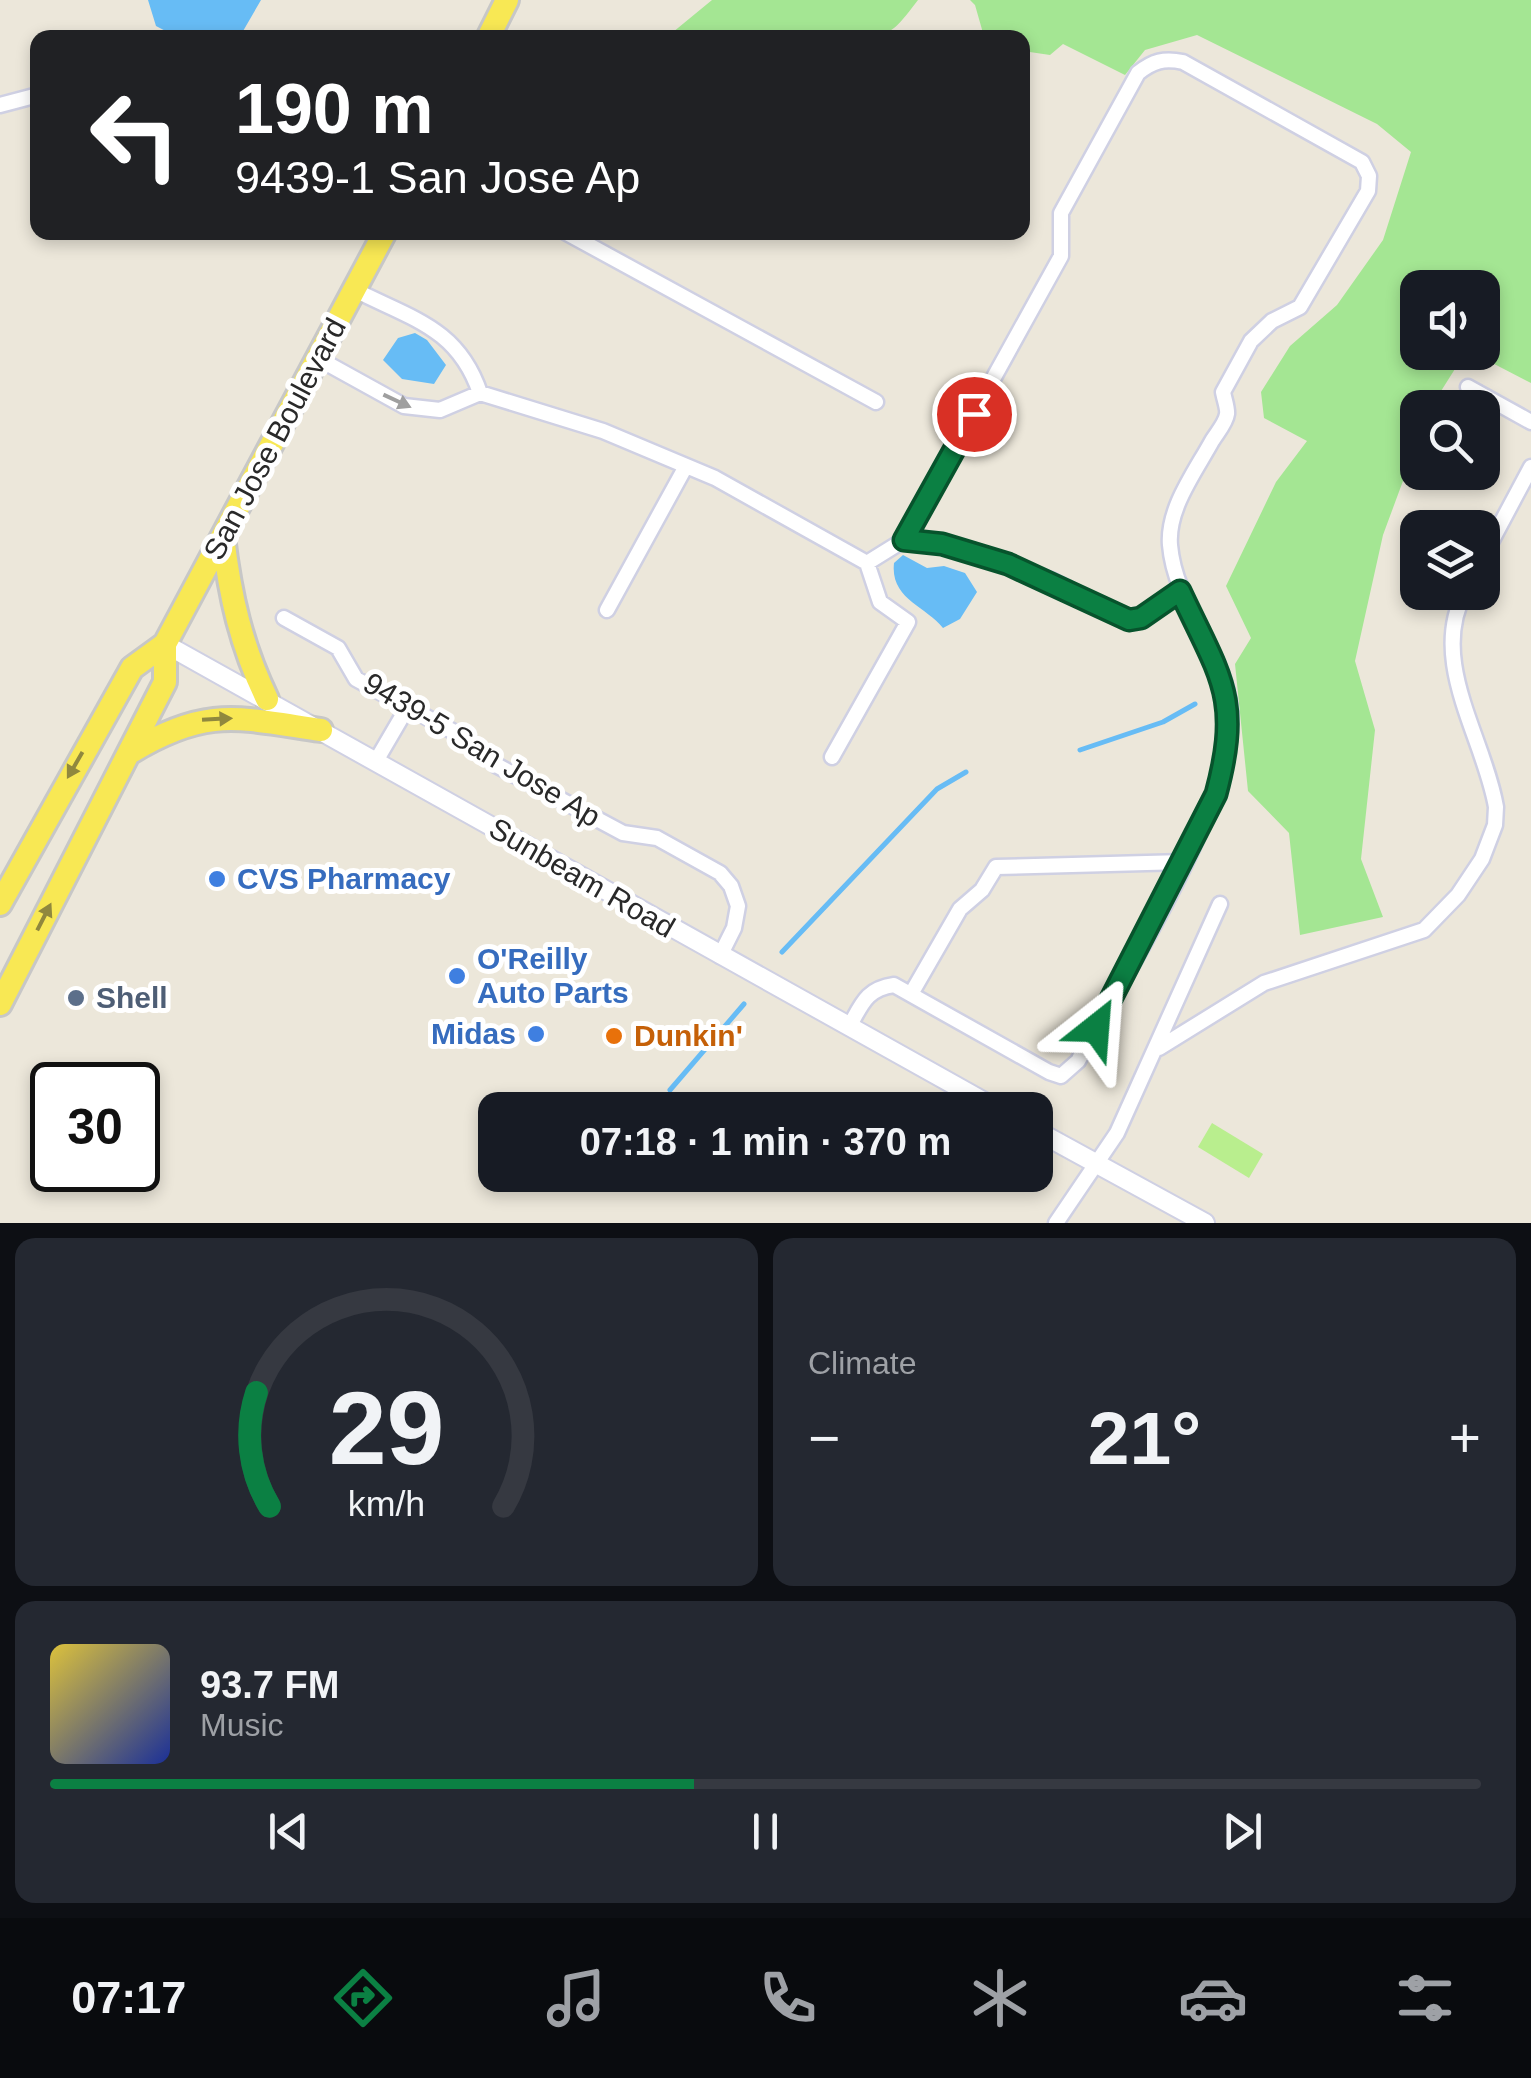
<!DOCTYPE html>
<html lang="en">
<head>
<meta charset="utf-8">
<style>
  :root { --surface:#171b24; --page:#242831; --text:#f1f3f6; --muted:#9ea1a6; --line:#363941; --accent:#0b8043 }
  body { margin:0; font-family:Arial,sans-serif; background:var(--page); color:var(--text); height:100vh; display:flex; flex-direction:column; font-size:38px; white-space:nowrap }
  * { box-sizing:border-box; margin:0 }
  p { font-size:32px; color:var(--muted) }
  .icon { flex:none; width:55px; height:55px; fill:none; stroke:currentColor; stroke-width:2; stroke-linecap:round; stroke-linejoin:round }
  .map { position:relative; height:1223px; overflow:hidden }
  .sheet { display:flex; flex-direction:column; gap:15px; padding:15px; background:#0d0f14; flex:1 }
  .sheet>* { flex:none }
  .top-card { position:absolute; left:30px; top:30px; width:1000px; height:210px; border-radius:20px; box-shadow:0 5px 15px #0003; background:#202124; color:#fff; overflow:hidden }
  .buttons { position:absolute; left:1400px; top:270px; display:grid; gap:20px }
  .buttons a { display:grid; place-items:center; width:100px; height:100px; border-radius:20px; background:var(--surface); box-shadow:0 5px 15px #0003; font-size:50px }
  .speed { position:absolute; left:30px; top:1062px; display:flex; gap:20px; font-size:50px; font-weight:700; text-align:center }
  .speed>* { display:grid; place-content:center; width:130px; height:130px; border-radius:50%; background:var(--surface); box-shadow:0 5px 15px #0003; line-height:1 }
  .speed .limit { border:5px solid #111; border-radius:15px; background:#fff; color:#111 }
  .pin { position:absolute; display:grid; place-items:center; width:85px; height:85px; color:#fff; margin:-42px; border:5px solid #fff; border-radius:50%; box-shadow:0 2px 10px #0007 }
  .me { position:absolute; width:110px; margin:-55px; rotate:28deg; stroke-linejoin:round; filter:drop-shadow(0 0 8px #0008) }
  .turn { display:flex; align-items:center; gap:35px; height:210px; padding:0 40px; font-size:45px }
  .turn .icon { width:130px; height:130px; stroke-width:2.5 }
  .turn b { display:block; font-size:70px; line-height:85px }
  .big { font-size:75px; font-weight:700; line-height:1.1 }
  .sheet .widget { flex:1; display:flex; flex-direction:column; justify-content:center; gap:15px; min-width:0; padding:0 35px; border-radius:20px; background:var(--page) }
  .sheet .dial { align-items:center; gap:0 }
  .dial svg { height:260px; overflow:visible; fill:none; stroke:var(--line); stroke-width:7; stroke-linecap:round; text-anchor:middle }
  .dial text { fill:var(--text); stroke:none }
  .song { display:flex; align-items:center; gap:30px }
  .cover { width:120px; height:120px; border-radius:15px; background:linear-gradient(135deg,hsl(50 70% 55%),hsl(230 70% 35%)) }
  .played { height:10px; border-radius:5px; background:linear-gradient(90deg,var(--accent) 45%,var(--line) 45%) }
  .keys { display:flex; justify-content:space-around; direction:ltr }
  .heat { display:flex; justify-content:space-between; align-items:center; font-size:55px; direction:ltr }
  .sheet .tiles { flex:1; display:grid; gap:15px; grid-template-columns:1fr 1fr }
  .widget:last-child { grid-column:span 2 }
  .trip { position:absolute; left:478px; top:1092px; width:575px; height:100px; border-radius:20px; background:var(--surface); box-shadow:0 5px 15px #0003; font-weight:700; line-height:100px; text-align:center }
  .menu { display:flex; height:160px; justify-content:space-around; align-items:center; background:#090b0e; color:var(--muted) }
  .menu .icon { width:70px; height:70px }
  .menu .on { color:var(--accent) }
  .menu b { font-size:45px; color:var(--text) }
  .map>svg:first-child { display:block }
</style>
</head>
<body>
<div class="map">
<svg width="1531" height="1223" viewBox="0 0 1531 1223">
  <rect width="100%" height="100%" fill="#ece7da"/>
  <!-- green -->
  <path fill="#a4e693" d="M 712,0 L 918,0 C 900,23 890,41 857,38 C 847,36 843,33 835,38 L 667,37 Z
    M 970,0 L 1531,0 L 1531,383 L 1473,353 L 1482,352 L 1482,288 L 1418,288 L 1418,352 L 1465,353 L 1431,407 L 1418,408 L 1417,443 L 1383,535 L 1355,661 L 1375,730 L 1361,859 L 1383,917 L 1300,935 L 1289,833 L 1248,791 L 1235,664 L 1251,638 L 1226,586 L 1276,482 L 1307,441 L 1264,418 L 1261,392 L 1290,346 L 1337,305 L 1383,240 L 1411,152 L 1377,124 L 1197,35 L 1145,50 L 1125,75 L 1063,44 L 1050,55 L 1023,51 L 1022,38 L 990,37 L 983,33 L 975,5 Z"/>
  <!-- pitch -->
  <path fill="#b9ee8e" d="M 1212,1123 L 1263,1154 L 1249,1178 L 1198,1147 Z"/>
  <!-- water -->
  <path fill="#67bcf5" d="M 148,0 L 261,0 L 239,38 L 177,37 L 156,26 Z
    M 415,333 L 427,340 L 446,365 L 434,384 L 402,379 L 383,360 L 398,338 Z
    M 903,555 L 927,568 L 944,566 L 965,573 L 977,592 L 960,619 L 943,628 C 926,606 890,599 894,563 Z"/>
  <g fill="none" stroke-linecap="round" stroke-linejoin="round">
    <!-- stream -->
    <path stroke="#67bcf5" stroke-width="5" d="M 1080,750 L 1163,722 L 1195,704
      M 782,952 L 937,789 L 966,772
      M 670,1090 L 744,1004"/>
    <!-- minor casing -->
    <g stroke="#cfd0e3" stroke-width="19">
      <path id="minor" d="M 0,105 L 38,95
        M 565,232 L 876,402
        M 355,290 C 412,319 458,328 480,393
        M 319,359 L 404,406 L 440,410 L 480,393 L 603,431 L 715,478 L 867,563 L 904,540 L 942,544 L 1051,580 L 1129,620 L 1141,618 L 1181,591
        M 1468,387 L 1531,422
        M 1482,559 L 1531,467
        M 607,610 L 686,466
        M 284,618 L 338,648 L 356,679 L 467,739 L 496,765 L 623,833 L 657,838 L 720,873 L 731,886 L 738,906 L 734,928 L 720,956
        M 832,757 L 908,622 L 880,602 L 867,563
        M 376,761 L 407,708
        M 911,994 L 960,909 L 982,890 L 996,867 L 1184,862
        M 849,1027 C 862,1004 866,989 894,985 L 1049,1072 L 1061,1076 L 1078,1061 C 1121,980 1239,796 1230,709 C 1224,651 1175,605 1170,545 C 1167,509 1195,472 1212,441 C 1216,434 1226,423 1227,414 C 1228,409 1224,398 1223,392 L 1251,341 L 1272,321 L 1300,307 L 1368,191 L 1369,176 L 1362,162 L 1183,62 C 1164,58 1153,61 1138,73 L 1061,213 L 1061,256 L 904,540
        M 1159,1048 L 1264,983 L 1424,930 L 1458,895 L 1482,859 L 1495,825 L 1496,807 C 1484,737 1428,661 1465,592
        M 1056,1223 L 1117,1133 L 1220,904"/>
    </g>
    <!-- tertiary casing -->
    <g stroke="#cfd0e3" stroke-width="22">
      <path id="tertiary" d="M 165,644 L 999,1110
        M 1035,1130 L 1205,1223"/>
    </g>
    <!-- primary casing -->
    <g stroke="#c7c7c7" stroke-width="28">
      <path id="primary" d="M 488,38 L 507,0
        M 223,537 C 230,596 241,645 267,699
        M 131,752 C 207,706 238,718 321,730
        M 0,904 L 132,668 L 165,644 L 385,232
        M 0,1004 L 165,682 L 165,644"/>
    </g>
    <!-- minor -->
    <use href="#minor" stroke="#fff" stroke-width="14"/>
    <!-- tertiary -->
    <use href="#tertiary" stroke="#fff" stroke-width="18"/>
    <!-- primary -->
    <use href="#primary" stroke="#f8e854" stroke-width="22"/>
  </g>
  <!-- one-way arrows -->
  <defs><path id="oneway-solid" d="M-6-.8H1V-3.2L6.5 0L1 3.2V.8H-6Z" transform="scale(2.5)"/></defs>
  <use fill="#9f9f9f" href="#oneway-solid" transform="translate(397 401) rotate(25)"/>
  <g fill="#90883e">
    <use href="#oneway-solid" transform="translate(217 719) rotate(-3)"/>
    <use href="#oneway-solid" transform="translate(75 765) rotate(120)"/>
    <use href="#oneway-solid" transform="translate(44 917) rotate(-63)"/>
  </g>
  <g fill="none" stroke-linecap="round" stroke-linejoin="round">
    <!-- route casing -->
    <g stroke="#07532c" stroke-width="25">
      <path id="route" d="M 974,414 L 904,540 L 942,544 L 1008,564 L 1129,620 L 1141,618 L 1180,591 C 1220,677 1242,697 1216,794 L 1096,1028"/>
    </g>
    <!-- route -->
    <use href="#route" stroke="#0b8043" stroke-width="18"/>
  </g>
  <!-- markers -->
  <g fill="#3f7fe0" stroke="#fff" stroke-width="4">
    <circle cx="217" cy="879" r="10"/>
    <circle cx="457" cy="976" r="10"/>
    <circle cx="536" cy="1034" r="10"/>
  </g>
  <circle fill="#5c6f8a" stroke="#fff" stroke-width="4" cx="76" cy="998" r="10"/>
  <circle fill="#e8710a" stroke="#fff" stroke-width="4" cx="614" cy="1036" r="10"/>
  <g text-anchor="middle" stroke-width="10" stroke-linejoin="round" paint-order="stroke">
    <!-- street labels -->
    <g font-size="30" fill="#292929" stroke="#fff">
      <text transform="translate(275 439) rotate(-62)" y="10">San Jose Boulevard</text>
      <text transform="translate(482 750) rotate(31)" y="10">9439-5 San Jose Ap</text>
      <text transform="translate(582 878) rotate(30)" y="10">Sunbeam Road</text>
    </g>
    <!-- shop labels -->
    <g font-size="30" font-weight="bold" fill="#366cbe" stroke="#fff" text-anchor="start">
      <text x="237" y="889">CVS Pharmacy</text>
      <text x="477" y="969">O'Reilly<tspan x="477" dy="34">Auto Parts</tspan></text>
      <text x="516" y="1044" text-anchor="end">Midas</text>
    </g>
    <!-- service labels -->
    <g font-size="30" font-weight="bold" fill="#4e5e75" stroke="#fff" text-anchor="start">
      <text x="96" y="1008">Shell</text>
    </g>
    <!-- food labels -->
    <g font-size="30" font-weight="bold" fill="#c56008" stroke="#fff" text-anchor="start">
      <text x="634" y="1046">Dunkin'</text>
    </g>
  </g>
</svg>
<div class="buttons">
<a><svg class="icon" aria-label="sound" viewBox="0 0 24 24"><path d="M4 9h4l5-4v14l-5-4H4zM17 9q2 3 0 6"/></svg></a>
<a><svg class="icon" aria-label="search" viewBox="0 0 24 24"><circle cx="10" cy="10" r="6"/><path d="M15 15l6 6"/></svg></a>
<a><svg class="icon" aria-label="layers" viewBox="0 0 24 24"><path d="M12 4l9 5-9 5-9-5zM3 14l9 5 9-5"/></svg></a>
</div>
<div class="speed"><div class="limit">30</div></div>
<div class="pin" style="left:974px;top:414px;background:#d93025"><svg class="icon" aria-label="arrive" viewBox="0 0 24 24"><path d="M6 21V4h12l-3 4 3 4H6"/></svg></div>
<svg class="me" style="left:1096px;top:1028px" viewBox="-20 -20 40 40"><path d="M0-17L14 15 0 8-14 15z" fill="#0b8043" stroke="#fff" stroke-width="4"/></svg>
<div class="trip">07:18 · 1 min · 370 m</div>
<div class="top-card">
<div class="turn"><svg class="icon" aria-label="left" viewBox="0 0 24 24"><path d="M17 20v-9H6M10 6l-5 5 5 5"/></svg><div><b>190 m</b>9439-1 San Jose Ap</div></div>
</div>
</div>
<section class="sheet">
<div class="tiles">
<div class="widget dial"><svg viewBox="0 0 100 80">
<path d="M14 69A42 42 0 1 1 86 69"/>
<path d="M14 69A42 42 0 0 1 10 34" stroke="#0b8043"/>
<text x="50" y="56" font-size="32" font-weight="700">29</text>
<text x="50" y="72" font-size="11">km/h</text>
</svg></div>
<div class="widget"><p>Climate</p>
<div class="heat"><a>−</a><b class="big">21°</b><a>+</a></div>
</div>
<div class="widget">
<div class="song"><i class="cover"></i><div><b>93.7 FM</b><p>Music</p></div></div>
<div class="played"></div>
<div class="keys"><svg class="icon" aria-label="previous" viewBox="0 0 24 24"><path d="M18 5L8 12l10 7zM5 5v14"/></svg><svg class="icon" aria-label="pause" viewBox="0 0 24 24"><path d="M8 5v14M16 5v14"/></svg><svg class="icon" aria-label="next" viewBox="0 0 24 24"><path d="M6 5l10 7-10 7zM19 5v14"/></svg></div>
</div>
</div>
</section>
<nav class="menu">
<b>07:17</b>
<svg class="icon on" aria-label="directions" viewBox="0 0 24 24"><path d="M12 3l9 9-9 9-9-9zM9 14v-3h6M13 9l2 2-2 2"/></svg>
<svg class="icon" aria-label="music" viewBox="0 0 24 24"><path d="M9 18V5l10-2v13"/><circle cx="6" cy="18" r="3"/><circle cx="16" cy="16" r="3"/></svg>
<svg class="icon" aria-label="phone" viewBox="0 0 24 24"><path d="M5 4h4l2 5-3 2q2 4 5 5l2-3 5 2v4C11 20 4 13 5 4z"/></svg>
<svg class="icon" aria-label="climate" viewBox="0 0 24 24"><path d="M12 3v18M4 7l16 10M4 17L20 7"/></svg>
<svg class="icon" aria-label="car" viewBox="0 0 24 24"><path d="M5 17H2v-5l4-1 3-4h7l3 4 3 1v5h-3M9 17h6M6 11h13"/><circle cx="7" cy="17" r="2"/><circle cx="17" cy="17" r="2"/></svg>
<svg class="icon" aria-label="filters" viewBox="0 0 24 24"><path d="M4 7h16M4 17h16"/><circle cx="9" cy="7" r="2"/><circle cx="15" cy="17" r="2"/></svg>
</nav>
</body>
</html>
